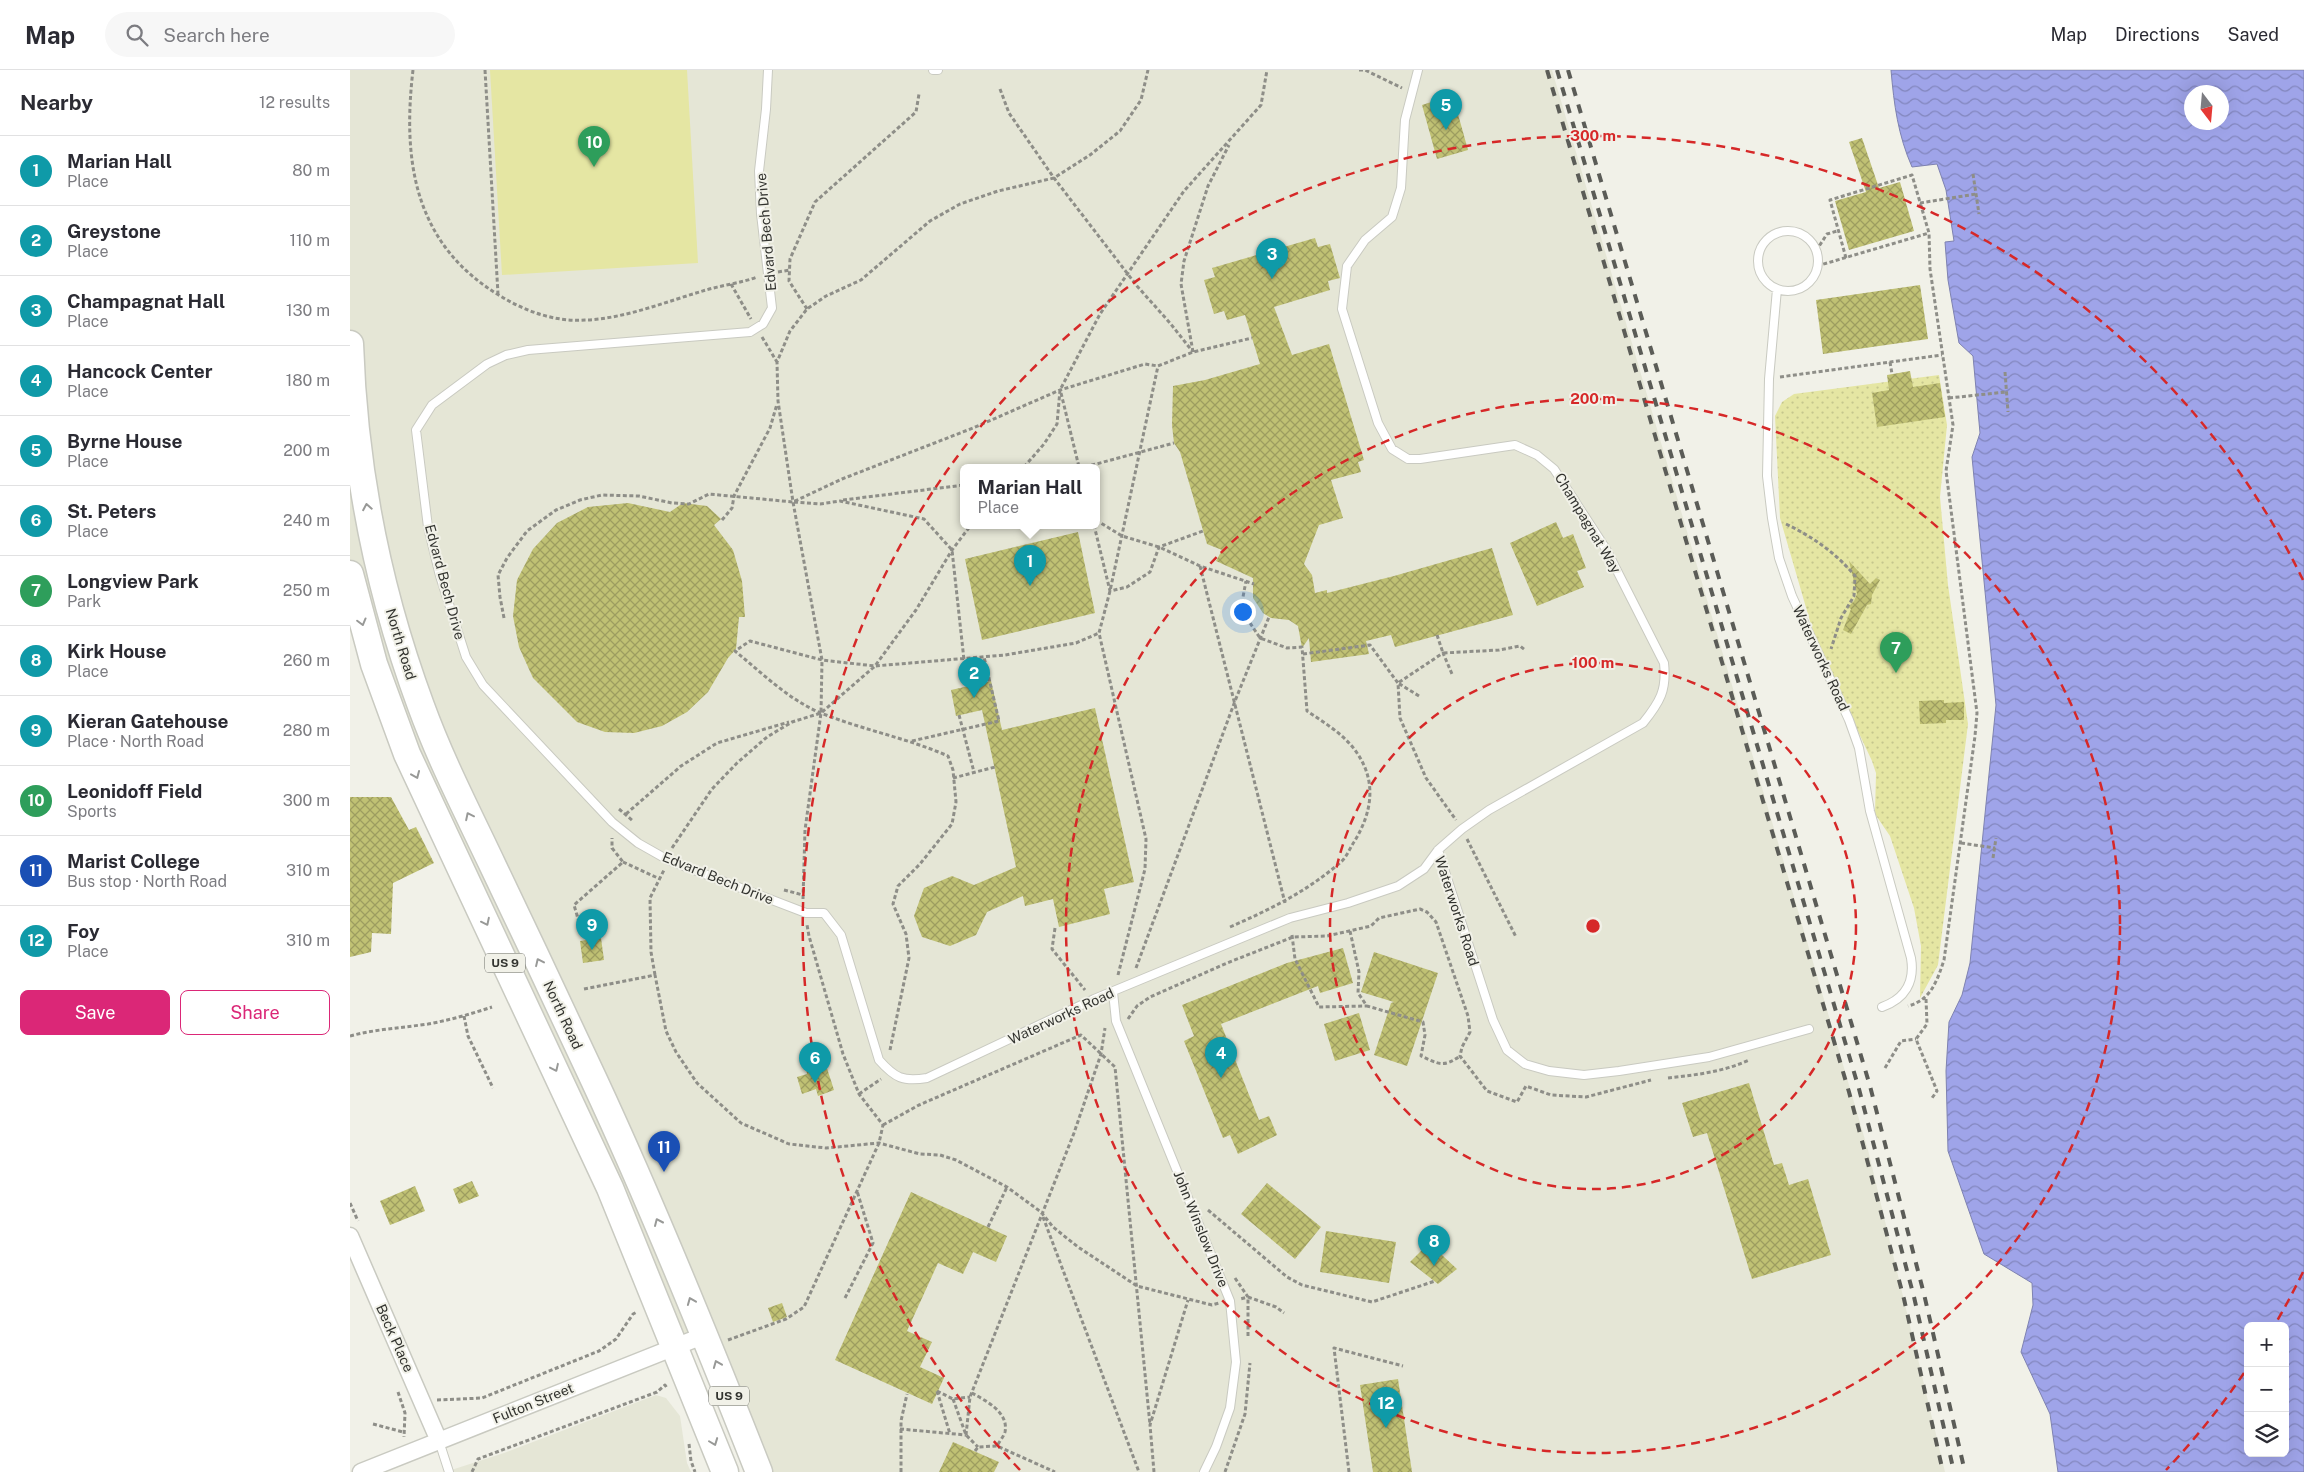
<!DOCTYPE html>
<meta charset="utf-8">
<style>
body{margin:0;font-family:"Public Sans",sans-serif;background:#f7f7f7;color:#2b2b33}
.controls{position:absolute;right:15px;bottom:15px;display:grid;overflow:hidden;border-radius:8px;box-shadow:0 5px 20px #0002}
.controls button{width:45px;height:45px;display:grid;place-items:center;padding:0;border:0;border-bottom:1px solid #e1e1e2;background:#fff;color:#2b2b33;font:25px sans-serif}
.compass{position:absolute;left:1834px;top:15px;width:45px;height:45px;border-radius:50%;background:#fff;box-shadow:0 5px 20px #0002;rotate:164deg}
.you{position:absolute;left:892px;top:541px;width:18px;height:18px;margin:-12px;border:4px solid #fff;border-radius:50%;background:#1a73e8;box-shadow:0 0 0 8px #1a73e833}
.badge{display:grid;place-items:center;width:32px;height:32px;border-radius:50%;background:#db2777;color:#fff;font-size:16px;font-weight:700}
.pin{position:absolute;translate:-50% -41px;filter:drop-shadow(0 1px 2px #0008)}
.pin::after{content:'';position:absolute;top:26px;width:18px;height:15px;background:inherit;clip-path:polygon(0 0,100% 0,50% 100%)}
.popup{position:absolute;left:610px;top:394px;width:140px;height:65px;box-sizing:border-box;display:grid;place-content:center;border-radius:8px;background:#fff;filter:drop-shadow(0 1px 4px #0005);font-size:16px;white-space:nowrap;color:#7c7c81}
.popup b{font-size:19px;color:#2b2b33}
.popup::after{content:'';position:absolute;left:50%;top:100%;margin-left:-10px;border:10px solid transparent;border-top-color:#fff}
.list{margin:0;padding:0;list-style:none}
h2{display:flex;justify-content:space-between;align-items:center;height:65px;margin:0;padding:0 20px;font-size:21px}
h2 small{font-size:16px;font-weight:400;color:#7c7c81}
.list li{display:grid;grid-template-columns:32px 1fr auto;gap:15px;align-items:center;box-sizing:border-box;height:70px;padding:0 20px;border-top:1px solid #e1e1e2}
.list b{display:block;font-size:19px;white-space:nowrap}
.list p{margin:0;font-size:16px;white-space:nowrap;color:#7c7c81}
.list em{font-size:16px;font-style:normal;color:#7c7c81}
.actions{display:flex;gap:10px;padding:15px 20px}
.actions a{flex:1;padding:11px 0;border:1px solid #db2777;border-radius:8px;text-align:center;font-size:18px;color:#db2777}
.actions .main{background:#db2777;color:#fff}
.icon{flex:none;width:28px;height:28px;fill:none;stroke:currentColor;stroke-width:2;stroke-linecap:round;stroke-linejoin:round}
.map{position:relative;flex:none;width:1954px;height:1402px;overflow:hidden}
header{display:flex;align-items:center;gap:30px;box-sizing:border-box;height:70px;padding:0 25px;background:#fff;border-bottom:1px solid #e1e1e2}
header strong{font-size:24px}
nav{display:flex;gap:28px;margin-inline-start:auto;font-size:18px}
.search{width:350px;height:45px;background:#f7f7f7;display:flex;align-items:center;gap:12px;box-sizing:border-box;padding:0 18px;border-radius:28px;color:#7c7c81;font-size:19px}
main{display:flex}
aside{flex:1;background:#fff}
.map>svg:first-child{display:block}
.built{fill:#e5e6d6;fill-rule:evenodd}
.green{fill:#e5e6a3}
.park{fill:url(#park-dots)}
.water{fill:url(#water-waves);stroke:#7e82b1;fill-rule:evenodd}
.building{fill:url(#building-cross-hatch)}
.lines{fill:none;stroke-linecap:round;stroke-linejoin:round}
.service-casing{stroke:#c9cac1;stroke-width:10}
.minor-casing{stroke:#c9cac1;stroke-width:19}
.trunk-casing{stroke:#c9cac1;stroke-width:29}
.path{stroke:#8e8e88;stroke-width:3;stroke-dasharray:4 2.5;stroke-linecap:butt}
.service{stroke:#fff;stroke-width:8}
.minor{stroke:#fff;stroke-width:16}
.trunk{stroke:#fff;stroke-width:26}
.rail{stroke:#5b5c57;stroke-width:4;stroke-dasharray:9 9;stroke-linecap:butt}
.oneway{stroke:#989997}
.ring{fill:none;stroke:#d62828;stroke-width:2.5;stroke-dasharray:9 6}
.labels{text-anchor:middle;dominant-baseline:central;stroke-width:4;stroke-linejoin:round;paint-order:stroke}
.shield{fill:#f1f1e8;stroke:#6b6c66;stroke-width:1}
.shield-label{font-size:12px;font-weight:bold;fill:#32332f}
.street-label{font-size:14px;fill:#32332f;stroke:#f1f1e8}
.centre{fill:#d62828;stroke:#f1f1e8;stroke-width:2.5}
.ring-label{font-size:15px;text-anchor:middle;font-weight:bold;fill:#d62828;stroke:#f1f1e8;stroke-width:4;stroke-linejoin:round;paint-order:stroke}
</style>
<header>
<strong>Map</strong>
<div class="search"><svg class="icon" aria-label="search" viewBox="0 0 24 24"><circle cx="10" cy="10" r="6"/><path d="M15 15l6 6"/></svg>Search here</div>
<nav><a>Map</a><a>Directions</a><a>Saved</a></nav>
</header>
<main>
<aside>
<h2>Nearby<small>12 results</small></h2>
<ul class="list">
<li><span class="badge" style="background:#0f9aa8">1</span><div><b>Marian Hall</b><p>Place</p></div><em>80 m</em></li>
<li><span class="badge" style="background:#0f9aa8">2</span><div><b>Greystone</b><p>Place</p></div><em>110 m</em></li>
<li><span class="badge" style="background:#0f9aa8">3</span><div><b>Champagnat Hall</b><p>Place</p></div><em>130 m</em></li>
<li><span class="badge" style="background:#0f9aa8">4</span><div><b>Hancock Center</b><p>Place</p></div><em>180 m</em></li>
<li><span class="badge" style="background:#0f9aa8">5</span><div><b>Byrne House</b><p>Place</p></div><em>200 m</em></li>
<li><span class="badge" style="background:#0f9aa8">6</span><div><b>St. Peters</b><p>Place</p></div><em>240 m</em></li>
<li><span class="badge" style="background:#2e9e5b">7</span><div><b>Longview Park</b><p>Park</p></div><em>250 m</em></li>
<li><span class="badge" style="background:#0f9aa8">8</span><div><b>Kirk House</b><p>Place</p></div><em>260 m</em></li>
<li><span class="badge" style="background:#0f9aa8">9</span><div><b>Kieran Gatehouse</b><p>Place · North Road</p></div><em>280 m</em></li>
<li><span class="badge" style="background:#2e9e5b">10</span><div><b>Leonidoff Field</b><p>Sports</p></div><em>300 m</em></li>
<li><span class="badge" style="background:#1a4fb4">11</span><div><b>Marist College</b><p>Bus stop · North Road</p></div><em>310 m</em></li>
<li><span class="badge" style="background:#0f9aa8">12</span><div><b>Foy</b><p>Place</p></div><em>310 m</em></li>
</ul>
<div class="actions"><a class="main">Save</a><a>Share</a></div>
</aside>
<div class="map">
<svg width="1954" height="1402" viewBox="0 0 1954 1402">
<defs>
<pattern id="park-dots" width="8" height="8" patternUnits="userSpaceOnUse" patternTransform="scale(1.25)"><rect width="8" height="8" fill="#e5e6a3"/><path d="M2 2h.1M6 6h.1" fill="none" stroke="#c5c68d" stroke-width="1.8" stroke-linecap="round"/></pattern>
<pattern id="water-waves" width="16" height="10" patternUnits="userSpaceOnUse" patternTransform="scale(1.25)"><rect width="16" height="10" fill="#9fa4e9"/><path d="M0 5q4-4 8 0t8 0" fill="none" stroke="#8286bd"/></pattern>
<pattern id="building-cross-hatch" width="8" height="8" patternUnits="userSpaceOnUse" patternTransform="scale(1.25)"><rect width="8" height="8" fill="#c0c174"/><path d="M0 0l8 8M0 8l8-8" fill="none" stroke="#9d9d60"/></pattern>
</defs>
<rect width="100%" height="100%" fill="#f1f1e8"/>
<path class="built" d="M0,0h1202l316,1080 77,322h-1186l-57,-141 -29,12 -323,-749zM614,397h132v58h-132z
M306,1325l10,3 14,18 7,47 4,9h-246l59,-19z"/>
<path class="green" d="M140,0h197l11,193 -196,12z"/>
<path class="park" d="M1589,305l8,50 -7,72 8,88 20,139 -30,241 -18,33 1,-52 -7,-38 -24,-72 -15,-22 1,-41 -4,-12 -56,-119 -36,-124 -5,-102 7,-14 12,-8z"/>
<path class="water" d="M1541,0h413v1402h-246l-8,-58 -29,-62 12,-47 -1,-22 -48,-29 -36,-103 -2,-80 3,-49 13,-27 8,-32 26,-258 -24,-248 8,-24 -7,-77 -14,-13 -11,-63 -3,-38 9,-1 -8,-51 -9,-26 -25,3c-14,-32 -18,-62 -21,-97zM1842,22h30v30h-30zM1898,1256h37v127h-37z"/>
<path class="building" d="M1091,29l4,11 11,-3 12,43 -31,9 -15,-54z
M1512,68l17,50 21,-6 14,49 -65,19 -14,-49 31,-9 -17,-50z
M965,168l3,9 12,-3 10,34 -12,3 2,9 -56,17 18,48 37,-11 35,116 -6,2 3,10 -30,8 12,38 -24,7 -15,39 8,11 3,18 12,-3v3l67,-17 98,-28 21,67 -118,32 -4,-12 -25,6 3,13 -58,8 -2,-24 -7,10 -4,-22 -9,-6 -18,-2 -8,-5 -10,-15v-20l-37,-17 6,-11 -15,-6 -27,-92 -6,-9 -2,-18 1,-39 32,-6 55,-16 -15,-49 -18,5 -3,-9 -10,3 -10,-34 11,-3 -3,-9z
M1570,215l8,54 -105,15 -7,-54z
M1560,301l3,16 27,-4 5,34 -68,10 -5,-34 17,-3 -2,-15z
M278,433l42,9 13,-9 24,3 14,13 -7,6 19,25 9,31 3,36h-6l-3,32 -8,9 -20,34 -21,20 -25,14 -28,7 -29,-1 -28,-10 -44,-44 -14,-31 -6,-31 4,-36 16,-31 24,-26 31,-16z
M1206,452l7,16 10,-4 13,34 -9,3 7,16 -47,19 -27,-63z
M728,462l17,81 -113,27 -17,-81z
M1499,491l21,23 6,-6 4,2 -8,15 -1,9 -4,1 -16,29 -8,-4 8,-21 -3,-2 6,-6 3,-7z
M641,611l11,49 93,-22 39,174 -30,7 6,25 -51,13 -6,-28 -28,7 -2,-10 -36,16 -11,23 -26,11 -28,-9 -8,-21 10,-28 28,-12 22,9 42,-18 -34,-157 -26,6 -5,-26z
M1594,630v3l20,-1v18h-18v3l-26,1 -1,-23z
M0,727h41l18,33 7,-3 18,36 -41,20 -2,51 -19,-1 -1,19 -21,5z
M251,868l3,22 -21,3 -3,-22z
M993,878l10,35 -33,10 -2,-7 -97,38 38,96 10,-4 8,19 -39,19 -8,-19 -7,3 -39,-97 10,-5 -12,-31 105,-42z
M1024,882l64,21 -31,93 -33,-11 17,-52 3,-1 -33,-10z
M1009,943l11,37 -35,11 -11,-37z
M475,992l9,28 -16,6 -2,-7 -14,5 -5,-17 10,-3 -1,-6z
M1399,1013l25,82 8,-2 7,22 19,-6 23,76 -79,24 -45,-146 -14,4 -11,-34z
M122,1111l7,15 -20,8 -6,-15z
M917,1113l54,44 -26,32 -54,-45z
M65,1116l10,25 -35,14 -10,-24z
M561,1122l96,44 -11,26 -23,-10 -10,22 -25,-11 -31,68 25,11 -12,25 24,11 -12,26 -97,-44z
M976,1161l70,11 -7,41 -69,-11z
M1079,1173l28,26 -19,15 -28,-22z
M432,1233l5,14 -14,5 -5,-14z
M1048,1309l14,93h-39l-13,-87z
M603,1372l46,20 -5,10h-55z"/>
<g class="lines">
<g class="service-casing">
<path id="service" d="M418,0l-2,39 -7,62 2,43 11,94 -9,16 -13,8 -222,18 -22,5 -19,9 -55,41 -16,25 12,97 12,49 26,81 17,28 129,137 26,21 30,17 138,53h18l17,22 38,125c16,18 24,22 48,18l167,-79 196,-81 58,-15 50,-17 26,-17 14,-19 24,-21 27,-19 154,-87c17,-21 24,-33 21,-60l-58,-114 -52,-80 -17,-14 -22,-10 -95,14h-12l-16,-10 -14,-26 -36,-114 5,-43 18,-26 27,-23 9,-29 4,-68 13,-50
M583,0h5
M1408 191a30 30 0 1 1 60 0a30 30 0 1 1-60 0Z
M1427,219l-8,90 -2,97 5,42 7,40 13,38 57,124 10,28 11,63 41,147c4,24 -6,41 -29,49
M1088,780l55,170 14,30 18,14 24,7 35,4 35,-4 90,-14 100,-28
M763,922l3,29 114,280 6,61 -6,46 -14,39 -12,25
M89,1371l10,31"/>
</g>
<g class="minor-casing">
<path id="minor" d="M0,1166l89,205
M11,1402l344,-137"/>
</g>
<g class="trunk-casing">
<path id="trunk" d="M0,274c4,123 28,246 71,362 20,55 47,107 72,160 34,71 68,143 101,214 60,129 113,260 165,392
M0,504l24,90 33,90 203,434 115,284"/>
</g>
<path class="path" d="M63,0c-11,93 2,176 89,227 25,15 54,25 83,23 39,-1 83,-19 121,-30 17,-5 35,-7 51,-13
M135,0l13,224
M1009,0h6l37,18
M650,19l9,24 45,65 83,108 33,37 23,29
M1623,104l6,40
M1570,133l56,-9
M1466,181l11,-17 10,-3
M1496,188l-16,-58 82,-25 17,58 1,36 23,156 -7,46 31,242 -2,23 -31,224c-7,21 -13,40 -36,46
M1467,196l112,-33
M428,202l12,-2
M381,214l20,35
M457,239l-18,-28 1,-22 25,-57 101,-90 3,-18
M412,267l15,25
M843,282l-12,-68 3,-23 24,-75 21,-41
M1540,292l2,12
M1655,302l3,40
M1430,307l162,-22
M711,323l18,74
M1599,328l57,-6
M674,397l20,-23 13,-20 3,-34 40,-76 84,-123 77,-86 6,-35
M735,397l89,-24
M493,430l121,-15
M444,432l26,2 20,-3 84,18 28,31 12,110
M372,450l10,-12 2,-12 36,-68 7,-24
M746,450l26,16 37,11 41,19 54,18
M1436,454c27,13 50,29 69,52l-1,20 -13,22 -10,31
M744,455l16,66 17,-4 23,-15 9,-25 44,-16
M850,496l85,337
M154,548l-4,-21 -2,-22 9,-17 20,-27 29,-21 24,-10 22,-5 37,1 33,7 17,1 20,-10 84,8 49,-23 131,-51 87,-38 85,-26 13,2 35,-14 59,-14
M1087,565l6,18 56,-3 21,-4 5,4
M953,584l67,-9 28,38 2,35 26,60 30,42
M1069,626l-21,-13 45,-30 9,21
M609,645l15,57
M562,671l87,-20 -15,-64
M603,708l42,-11
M269,739l14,12
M276,744l55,-48 36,-23 72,-21
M1117,769l49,98
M1611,773l34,5
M322,778l40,-59 25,-26 30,-26 25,-15 29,-9 54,-47 41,-56 36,-60 19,-25
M1643,788l3,-20
M273,792l37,17
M434,820l19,5
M453,829l2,-69 16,-117 1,-53 -29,-158 -15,-101 -1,-39 13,-31 17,-22 19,-13 35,-16 69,-59 30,-17 38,-13 56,-13 36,-23 30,-24 21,-31 7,-30
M880,857c41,-18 78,-36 112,-66 5,-5 8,-13 12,-19 18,-29 23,-60 3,-89 -12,-18 -32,-30 -50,-42l-5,-64 -15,1 -27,-10 -16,-24 -1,-17 3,-16
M705,858l-3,21 33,41
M231,859l-7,-24 49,-43 -11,-14v-10
M1000,861l9,41 -1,21 9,13 56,16 2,13 -4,21c18,8 22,12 39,0
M942,865l3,24 24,48 48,-1
M786,898l99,-267 34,-84
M305,905l-4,-23 -1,-54 14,-28
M768,905l27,-106 1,-30 -47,-206 11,-42 48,-225
M234,919l71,-14 11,56 10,21 21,31 44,40 48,21 37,4 53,-5 41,11 20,1 16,5 51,27 34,25 12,15 25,20 59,39 75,19 7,-2
M1576,929l1,25 -11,15 21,52 -5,7
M114,946l4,20 25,52
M778,949l9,-13 13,-9 77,-34 66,-26 34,-1 44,-10 8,-8 41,-9 7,3 9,10 32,94 2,16 -8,15 -2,9 27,35 30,11 9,-16 25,9 35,2 65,-17
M0,966c26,-7 51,-8 78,-12 22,-4 43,-10 64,-17
M540,980l19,-92 -3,-24 -13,-30 5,-18 22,-22 32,-40 4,-22 -3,-32 -5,-14c-41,-18 -85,-26 -127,-43 -32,-13 -59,-40 -86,-62l15,-10 72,19 53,6 130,-11 71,-12 23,-10
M1535,998l16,-27 15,-2
M1318,1008c27,-3 55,-6 81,-18
M509,1024l22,-15
M533,1055l36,-20 162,-70 34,32 35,358
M0,1133l8,18
M858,1140l79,67 15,8 70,17 63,-21
M693,1147l96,255
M638,1157l19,-40
M885,1208l13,19 -8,2
M495,1228l28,-55 -16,-52
M898,1266v-39l28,10 8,6
M378,1270l58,-21 18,-12 75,-164 4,-18 -24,-31 -16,-40 -34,-118 -2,-11
M587,1321l13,43
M587,1321l16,8 17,-2
M48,1322l7,21 -1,24
M622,1323c14,8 37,19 33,39 -1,4 -6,10 -8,14
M603,1329l13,36 12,12
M87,1330l45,-2 117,-47 17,-12 17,-25 4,-2
M23,1354l30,8
M550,1359l66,6
M616,1365l4,-38 104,-264 27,-79 4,-26
M339,1374l2,17 4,11
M625,1381l3,-4 19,-1 58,26
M122,1402l6,-13 179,-67 8,-7 2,3
M551,1402v-51l6,-27
M804,1402l-4,-47 38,-125
M875,1402l20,-58 5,-51
M999,1402l-15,-124 69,18"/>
<use href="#service" class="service"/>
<use href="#minor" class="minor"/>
<use href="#trunk" class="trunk"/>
<path class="rail" d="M1197,0l302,1022 55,207 39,173
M1207,0l302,1019 55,208 40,175
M1218,0l302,1016 54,208 41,178"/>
</g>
<defs><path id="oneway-chevron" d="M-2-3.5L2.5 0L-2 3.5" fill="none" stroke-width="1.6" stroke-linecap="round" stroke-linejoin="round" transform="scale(1.25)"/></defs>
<g class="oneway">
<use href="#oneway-chevron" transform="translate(17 437) rotate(-100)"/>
<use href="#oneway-chevron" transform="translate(12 552) rotate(75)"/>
<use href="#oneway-chevron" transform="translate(66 705) rotate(67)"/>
<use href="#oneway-chevron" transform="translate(119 746) rotate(-116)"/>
<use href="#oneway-chevron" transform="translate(136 852) rotate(64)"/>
<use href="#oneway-chevron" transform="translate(189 892) rotate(-115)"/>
<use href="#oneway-chevron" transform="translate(205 998) rotate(65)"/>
<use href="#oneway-chevron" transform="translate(308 1152) rotate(-114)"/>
<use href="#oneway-chevron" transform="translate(341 1231) rotate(-112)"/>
<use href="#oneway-chevron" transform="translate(367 1294) rotate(-112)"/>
<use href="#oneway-chevron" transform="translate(364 1372) rotate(69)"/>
</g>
<g class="ring">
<circle cx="1243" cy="856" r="263"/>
<circle cx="1243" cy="856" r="527"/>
<path d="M1953 1202A790 790 0 0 1 1927 1251M1894 1303A790 790 0 0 1 1816 1400M670 1400A790 790 0 1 1 1953 510"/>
</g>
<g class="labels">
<g class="shield">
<rect x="135" y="883.5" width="40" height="19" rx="4"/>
<rect x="359" y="1316.5" width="40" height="19" rx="4"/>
</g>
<g class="shield-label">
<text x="155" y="893">US 9</text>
<text x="379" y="1326">US 9</text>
</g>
<g class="street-label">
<text transform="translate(416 162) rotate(-95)">Edvard Bech Drive</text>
<text transform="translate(1238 453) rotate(59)">Champagnat Way</text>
<text transform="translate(95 512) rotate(75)">Edvard Bech Drive</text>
<text transform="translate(51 574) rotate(73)">North Road</text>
<text transform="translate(1471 588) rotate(65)">Waterworks Road</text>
<text transform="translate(368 808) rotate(22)">Edvard Bech Drive</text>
<text transform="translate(1107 841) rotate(72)">Waterworks Road</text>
<text transform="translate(213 945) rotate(65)">North Road</text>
<text transform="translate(711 946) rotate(-25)">Waterworks Road</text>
<text transform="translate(851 1159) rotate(68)">John Winslow Drive</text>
<text transform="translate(45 1268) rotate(66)">Beck Place</text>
<text transform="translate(183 1333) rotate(-22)">Fulton Street</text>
</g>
</g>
<circle cx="1243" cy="856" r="8" class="centre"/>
<g class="ring-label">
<text x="1243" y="71">300 m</text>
<text x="1243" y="334">200 m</text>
<text x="1243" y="598">100 m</text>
</g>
</svg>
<div class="controls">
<button>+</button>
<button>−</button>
<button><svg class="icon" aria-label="layers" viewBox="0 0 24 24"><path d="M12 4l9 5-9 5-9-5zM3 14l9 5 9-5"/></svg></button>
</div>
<svg class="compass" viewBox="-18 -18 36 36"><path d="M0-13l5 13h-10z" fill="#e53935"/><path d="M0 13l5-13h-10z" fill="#7c7c81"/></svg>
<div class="you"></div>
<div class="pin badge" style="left:680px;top:516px;background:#0f9aa8">1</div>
<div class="popup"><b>Marian Hall</b>Place</div>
<div class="pin badge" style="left:624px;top:628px;background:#0f9aa8">2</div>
<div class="pin badge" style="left:922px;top:209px;background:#0f9aa8">3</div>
<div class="pin badge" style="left:871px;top:1008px;background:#0f9aa8">4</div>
<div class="pin badge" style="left:1096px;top:60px;background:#0f9aa8">5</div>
<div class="pin badge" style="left:465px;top:1013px;background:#0f9aa8">6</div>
<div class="pin badge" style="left:1546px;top:603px;background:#2e9e5b">7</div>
<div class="pin badge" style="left:1084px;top:1196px;background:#0f9aa8">8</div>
<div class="pin badge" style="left:242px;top:880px;background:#0f9aa8">9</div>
<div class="pin badge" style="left:244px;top:97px;background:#2e9e5b">10</div>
<div class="pin badge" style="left:314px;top:1102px;background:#1a4fb4">11</div>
<div class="pin badge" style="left:1036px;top:1358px;background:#0f9aa8">12</div>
</div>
</main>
